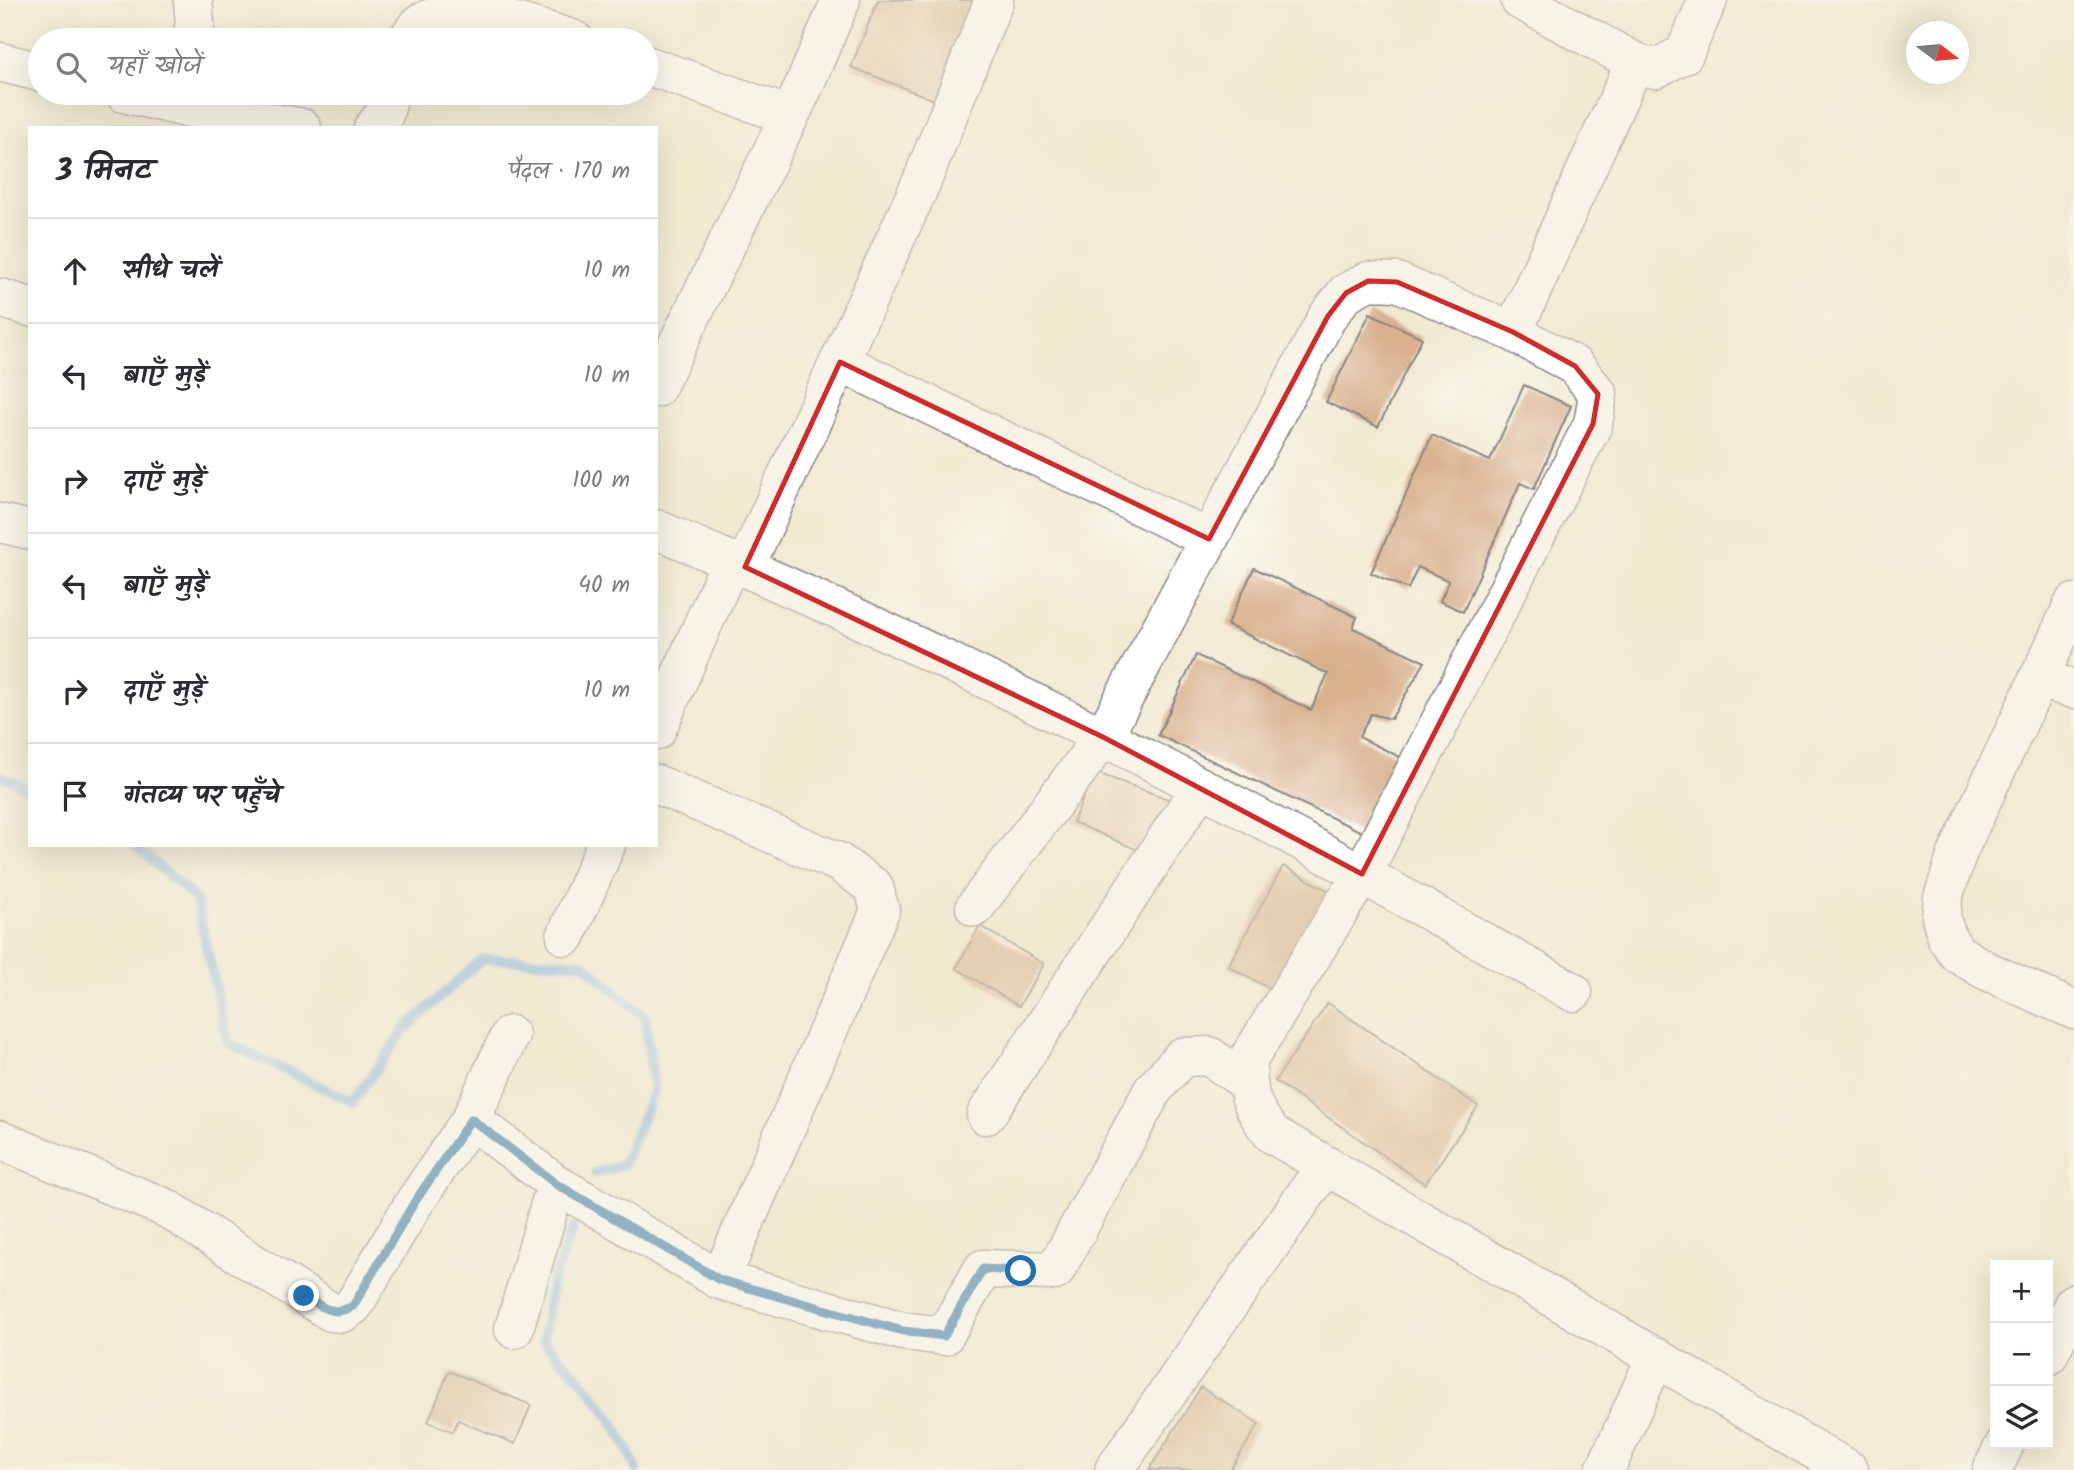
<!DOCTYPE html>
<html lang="hi">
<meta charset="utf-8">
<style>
body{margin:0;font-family:Kalam,"Playpen Sans Deva",sans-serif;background:#f2f2f3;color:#2b2b33}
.controls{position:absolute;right:21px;bottom:21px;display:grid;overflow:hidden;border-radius:0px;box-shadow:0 7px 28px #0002}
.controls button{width:63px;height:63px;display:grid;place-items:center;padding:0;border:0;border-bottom:2px solid #e1e1e2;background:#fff;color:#2b2b33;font:35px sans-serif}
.compass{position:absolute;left:1906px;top:21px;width:63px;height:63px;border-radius:50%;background:#fff;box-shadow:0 7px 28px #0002;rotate:106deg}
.stop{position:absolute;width:21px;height:21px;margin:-16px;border:5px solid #1f6fb2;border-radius:50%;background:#fff}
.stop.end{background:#1f6fb2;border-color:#fff;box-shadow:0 2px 7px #0008}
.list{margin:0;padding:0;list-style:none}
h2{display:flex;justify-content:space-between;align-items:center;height:91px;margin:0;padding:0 28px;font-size:30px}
h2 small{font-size:23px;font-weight:400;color:#7c7c81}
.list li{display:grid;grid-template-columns:46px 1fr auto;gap:21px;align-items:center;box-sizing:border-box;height:105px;padding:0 28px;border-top:2px solid #e1e1e2}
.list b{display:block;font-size:26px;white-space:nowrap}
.list em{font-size:23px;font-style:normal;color:#7c7c81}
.icon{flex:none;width:38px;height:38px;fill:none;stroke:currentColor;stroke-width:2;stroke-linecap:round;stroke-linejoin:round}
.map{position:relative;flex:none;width:2074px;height:1470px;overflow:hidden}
.search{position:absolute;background:#fff;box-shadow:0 7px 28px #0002;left:28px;top:28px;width:630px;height:77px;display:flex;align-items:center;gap:18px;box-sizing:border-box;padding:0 24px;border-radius:38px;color:#7c7c81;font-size:26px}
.panel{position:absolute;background:#fff;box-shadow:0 7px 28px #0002;left:28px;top:126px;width:630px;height:721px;border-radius:0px}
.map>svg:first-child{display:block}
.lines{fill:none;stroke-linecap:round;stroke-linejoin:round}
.stream{stroke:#80b3ed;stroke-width:10}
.building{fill:#d8b08c}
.minor-casing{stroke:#898686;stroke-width:41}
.minor{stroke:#fff;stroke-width:38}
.route{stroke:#1f6fb2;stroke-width:9}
.marked{fill:none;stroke:#d62828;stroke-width:5;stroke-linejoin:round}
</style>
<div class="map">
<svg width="2074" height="1470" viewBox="0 0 2074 1470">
<rect width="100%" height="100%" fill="#fdfcf7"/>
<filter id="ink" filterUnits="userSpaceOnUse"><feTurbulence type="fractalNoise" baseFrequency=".0143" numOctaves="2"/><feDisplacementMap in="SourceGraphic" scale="14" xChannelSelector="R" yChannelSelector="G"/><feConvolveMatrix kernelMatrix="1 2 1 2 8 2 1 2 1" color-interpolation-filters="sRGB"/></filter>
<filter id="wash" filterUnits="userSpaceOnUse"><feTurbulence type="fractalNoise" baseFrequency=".00686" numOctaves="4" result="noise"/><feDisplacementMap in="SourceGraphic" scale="28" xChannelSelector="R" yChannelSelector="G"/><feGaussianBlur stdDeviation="1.57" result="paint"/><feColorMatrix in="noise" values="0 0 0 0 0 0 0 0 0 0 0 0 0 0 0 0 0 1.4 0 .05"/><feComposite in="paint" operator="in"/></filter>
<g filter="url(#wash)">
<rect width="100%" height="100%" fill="#f0ead1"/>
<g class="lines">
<path class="stream" d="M0,776l30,13
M135,845l61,54 32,144 125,59 51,-72 78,-71 101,4 62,54 9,73 -31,75 -28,8
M573,1228l-21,54 -9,59c45,43 69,70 94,129"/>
</g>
<g id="blocks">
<path class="building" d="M878,0h98l-29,105 -96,-38z
M1370,313l52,25 -44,89 -52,-25z
M1524,385l47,21 -37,83 -14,-6 -57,129 -23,-11 9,-20 -31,-14 -10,22 -37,-16 61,-138 58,26z
M1254,568l103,49 -4,11 72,34 -34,57 -20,-5 -12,23 45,22 -34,77 -212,-101 38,-80 115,55 17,-36 -101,-49z
M1094,772l77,28 -22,55 -76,-33z
M1283,866l46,25 -55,100 -46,-25z
M980,926l64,38 -25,42 -63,-38z
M1328,1003l150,103 -53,78 -150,-103z
M449,1371l82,34 -16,39 -57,-24 -5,12 -25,-10z
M1201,1387l58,37 -29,46h-81z"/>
</g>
</g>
<g filter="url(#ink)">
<use href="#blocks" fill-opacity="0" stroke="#898686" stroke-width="2"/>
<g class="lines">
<g class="minor-casing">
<path id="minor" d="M191,40l4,-15 -2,-25
M407,40c4,-5 8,-13 14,-17 37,-23 114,4 153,17
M0,62l40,10
M1635,62l20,7 29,-15 24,-54
M646,65l144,51
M124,93l54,13 124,22
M373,128l11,-13 6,-22
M0,298l30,9
M1513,332l122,-270 -115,-62
M840,362l369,177
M656,388l143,-291 42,-97
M0,523l30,7
M656,529c151,64 300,134 447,208 159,79 314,168 470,255
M745,567l177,-386 72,-181
M2074,603l-117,251 -14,44 -2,19 6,21 10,15 28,17 89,40
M2038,679l36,10
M656,731l75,-170
M656,784l182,78 36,25 6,24 -160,369 183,51 41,5 39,-67 72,2 98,-181 29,-33 27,-1 38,26
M975,907l128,-170 225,-421 18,-23 22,-12 29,1 116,50 62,34 23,28 -5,30 -231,450 -114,186c-2,34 3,47 24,74l577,336
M566,936l40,-91
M986,1115l214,-327
M471,1119l85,65 164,96
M0,1140l166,68 165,104 11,1 11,-7 61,-103 57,-84 39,-84
M514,1329l42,-145
M2048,1356l26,-53
M1114,1470l212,-305
M1605,1470l51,-113
M1992,1470l13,-26"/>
</g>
<use href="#minor" class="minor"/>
</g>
</g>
<g class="lines" filter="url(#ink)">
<path class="route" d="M304,1296c18,11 29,21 49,10l61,-103 57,-84 85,65 164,96 183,51 41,5 39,-67 38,2"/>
</g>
<path d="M0 0H2074V1470H0ZM1368,281l29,1 116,50 62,34 23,28 -5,30 -231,450 -259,-137 -358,-170 95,-205 369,177 119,-223 18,-23z" fill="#f0ead1" fill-opacity=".55" fill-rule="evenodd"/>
<path class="marked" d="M1368,281l29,1 116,50 62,34 23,28 -5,30 -231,450 -259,-137 -358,-170 95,-205 369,177 119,-223 18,-23z"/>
</svg>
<div class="controls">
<button>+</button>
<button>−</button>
<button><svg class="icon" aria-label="layers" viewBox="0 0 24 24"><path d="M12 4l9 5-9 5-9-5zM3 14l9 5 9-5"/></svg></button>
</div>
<svg class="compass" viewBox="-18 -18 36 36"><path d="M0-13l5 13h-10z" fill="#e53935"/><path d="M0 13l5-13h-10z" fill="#7c7c81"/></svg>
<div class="stop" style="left:1021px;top:1271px"></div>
<div class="stop end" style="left:304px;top:1296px"></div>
<div class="search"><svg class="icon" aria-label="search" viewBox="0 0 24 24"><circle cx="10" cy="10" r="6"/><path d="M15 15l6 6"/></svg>यहाँ खोजें</div>
<section class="panel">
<h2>3 मिनट<small>पैदल · 170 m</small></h2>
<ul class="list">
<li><svg class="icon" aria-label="ahead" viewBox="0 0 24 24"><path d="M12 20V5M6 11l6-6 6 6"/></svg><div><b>सीधे चलें</b></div><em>10 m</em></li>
<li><svg class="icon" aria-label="left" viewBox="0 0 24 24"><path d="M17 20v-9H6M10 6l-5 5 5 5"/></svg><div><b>बाएँ मुड़ें</b></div><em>10 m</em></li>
<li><svg class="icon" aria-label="right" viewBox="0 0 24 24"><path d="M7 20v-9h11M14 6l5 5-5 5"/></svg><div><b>दाएँ मुड़ें</b></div><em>100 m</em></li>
<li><svg class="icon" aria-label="left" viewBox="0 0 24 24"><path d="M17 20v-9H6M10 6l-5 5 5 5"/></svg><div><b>बाएँ मुड़ें</b></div><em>40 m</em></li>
<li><svg class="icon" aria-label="right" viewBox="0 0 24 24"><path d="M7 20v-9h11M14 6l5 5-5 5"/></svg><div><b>दाएँ मुड़ें</b></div><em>10 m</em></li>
<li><svg class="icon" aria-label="arrive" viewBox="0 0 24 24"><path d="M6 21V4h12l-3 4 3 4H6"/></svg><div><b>गंतव्य पर पहुँचे</b></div></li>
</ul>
</section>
</div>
